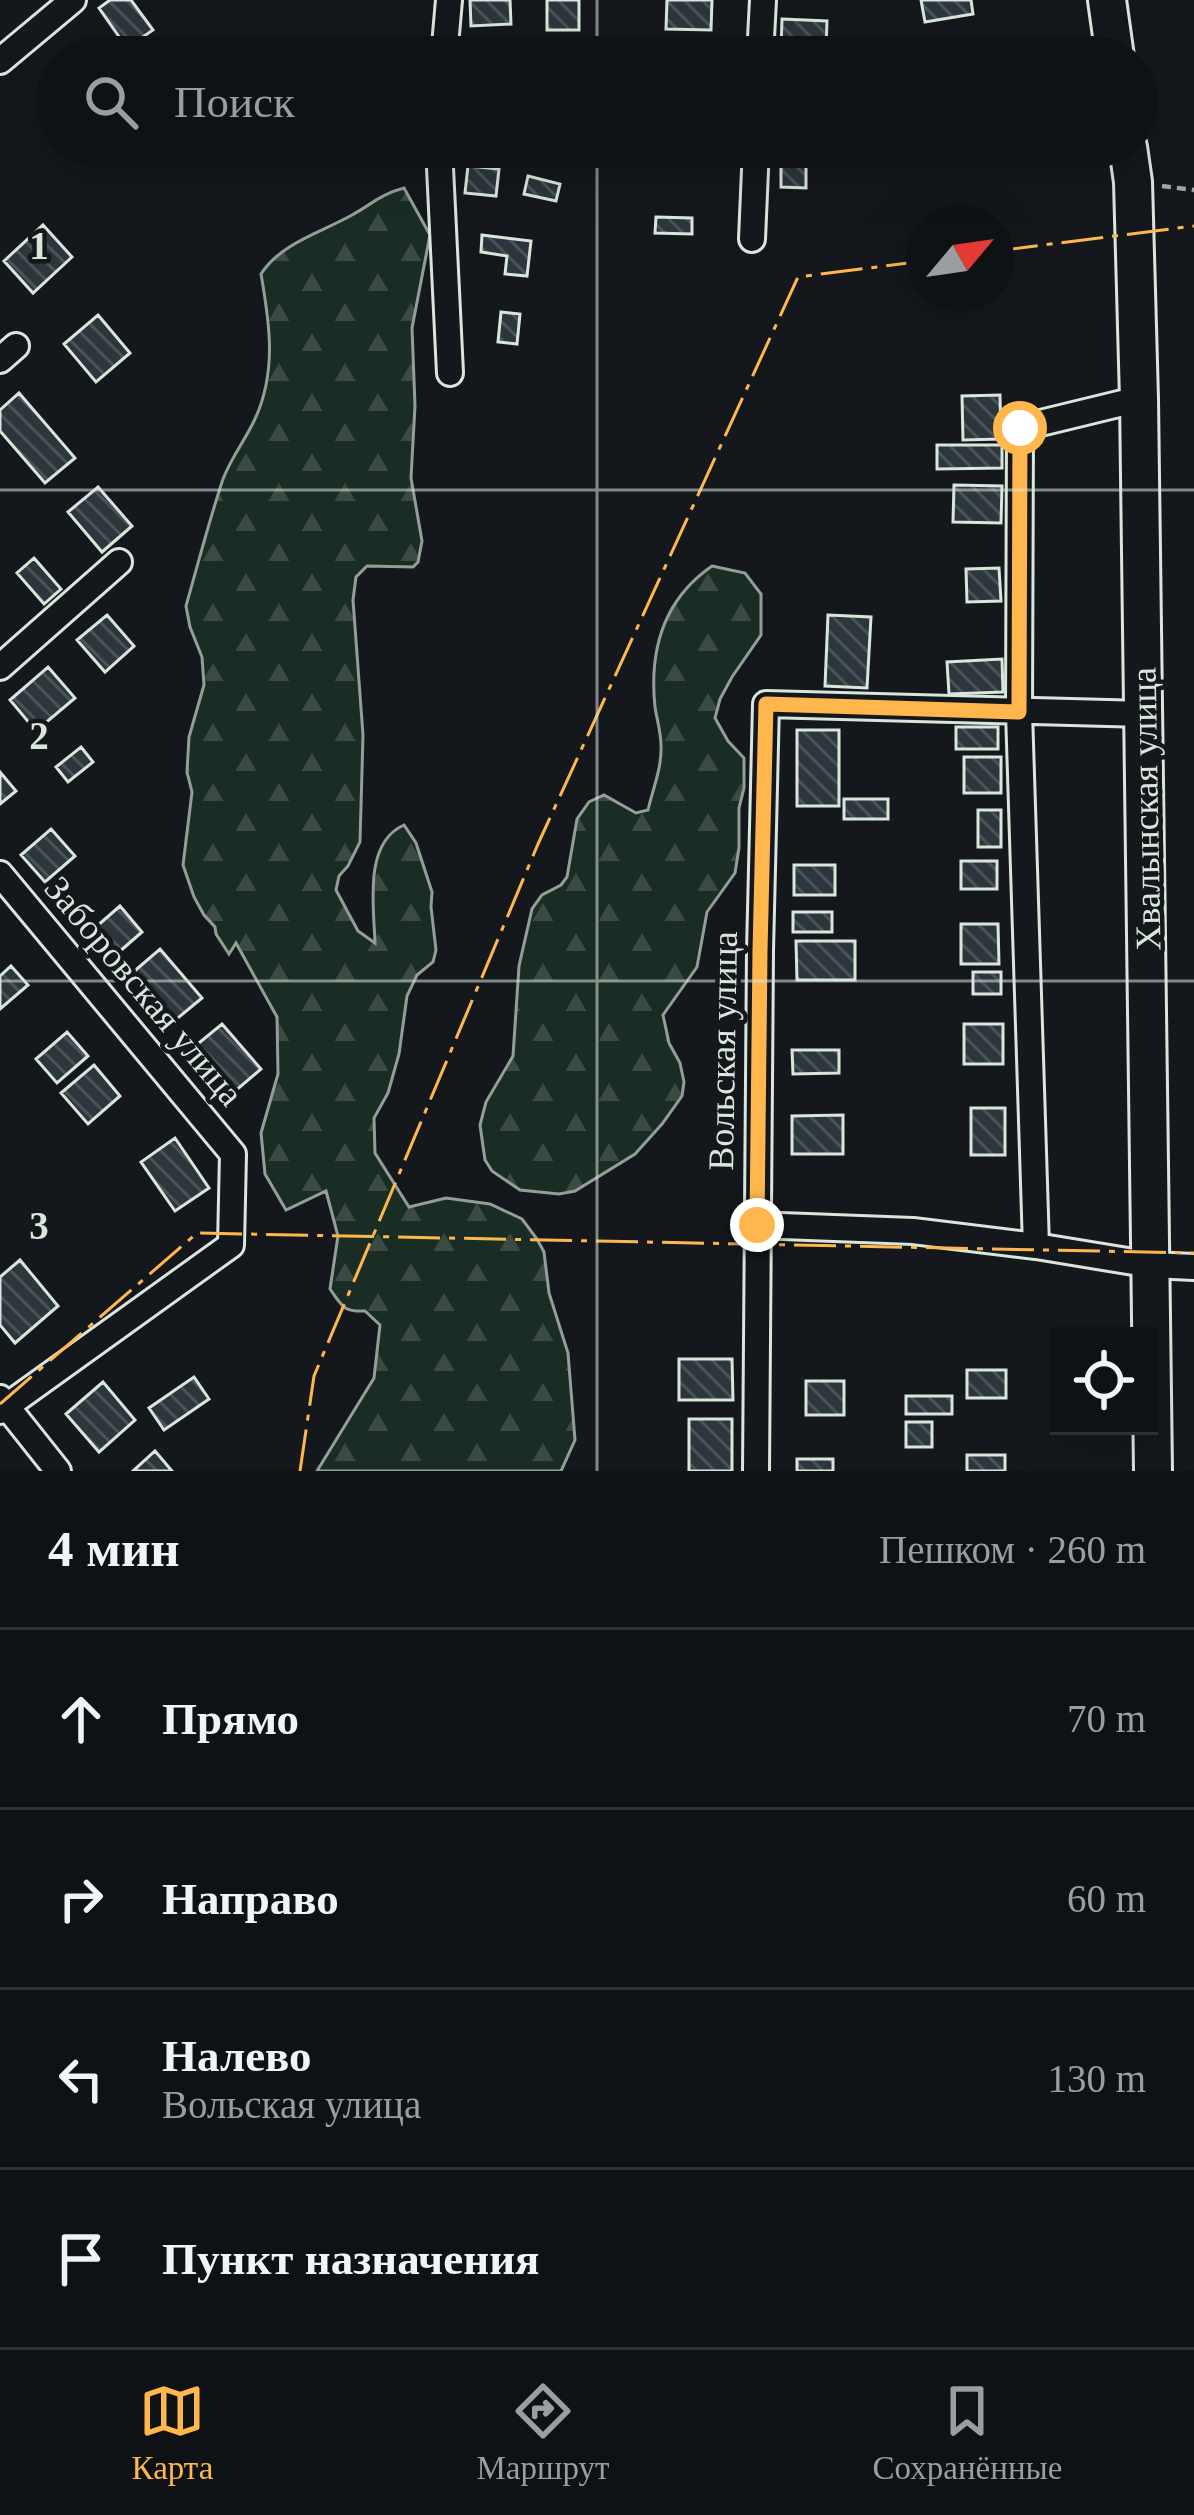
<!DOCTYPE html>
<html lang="ru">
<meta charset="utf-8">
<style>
body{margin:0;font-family:"Times New Roman",serif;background:#181b1e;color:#f1f3f6}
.controls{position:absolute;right:36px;bottom:36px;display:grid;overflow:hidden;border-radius:0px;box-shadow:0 12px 48px #0002}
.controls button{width:108px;height:108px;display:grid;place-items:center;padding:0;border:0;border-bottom:3px solid #2f3234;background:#0f1215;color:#f1f3f6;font:60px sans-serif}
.compass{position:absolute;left:906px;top:204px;width:108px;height:108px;border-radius:50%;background:#0f1215;box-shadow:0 12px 48px #0002;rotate:61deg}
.stop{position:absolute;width:36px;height:36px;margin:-27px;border:9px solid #ffb74d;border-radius:50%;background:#fff}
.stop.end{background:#ffb74d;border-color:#fff;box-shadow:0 3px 12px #0008}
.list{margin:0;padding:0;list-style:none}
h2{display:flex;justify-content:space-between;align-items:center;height:156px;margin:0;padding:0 48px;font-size:51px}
h2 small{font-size:39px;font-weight:400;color:#9b9ea0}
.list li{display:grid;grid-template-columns:78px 1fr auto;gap:36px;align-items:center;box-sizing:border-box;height:180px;padding:0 48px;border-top:3px solid #2f3234}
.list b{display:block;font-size:45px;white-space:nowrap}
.list p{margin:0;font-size:39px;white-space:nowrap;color:#9b9ea0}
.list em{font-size:39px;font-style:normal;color:#9b9ea0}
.icon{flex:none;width:66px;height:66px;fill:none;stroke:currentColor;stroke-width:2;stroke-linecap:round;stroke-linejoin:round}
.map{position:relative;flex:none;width:1194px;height:1471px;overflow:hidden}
.search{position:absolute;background:#0f1215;box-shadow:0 12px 48px #0002;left:36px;right:36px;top:36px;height:132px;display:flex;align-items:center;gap:30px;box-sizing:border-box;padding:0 42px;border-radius:66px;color:#9b9ea0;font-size:45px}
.sheet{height:876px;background:#0f1215}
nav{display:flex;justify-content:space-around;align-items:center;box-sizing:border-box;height:168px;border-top:3px solid #2f3234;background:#0f1215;font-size:33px;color:#9b9ea0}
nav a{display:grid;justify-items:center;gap:6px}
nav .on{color:#ffb74d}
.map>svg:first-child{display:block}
.forest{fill:url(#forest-firs);stroke:#939e99;stroke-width:3}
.building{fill:url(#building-back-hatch);stroke:#d8e6dc;stroke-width:3}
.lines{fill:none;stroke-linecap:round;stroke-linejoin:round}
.minor-casing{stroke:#d8e6dc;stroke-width:30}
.primary-casing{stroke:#d8e6dc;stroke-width:42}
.path{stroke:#9da8a2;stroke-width:4.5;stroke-dasharray:9 6;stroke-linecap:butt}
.minor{stroke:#14181c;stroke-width:24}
.primary{stroke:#14181c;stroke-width:36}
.power{stroke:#ffb74d;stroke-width:3;stroke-dasharray:42 9 6 9;stroke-linecap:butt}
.route{stroke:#ffb74d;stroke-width:15}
.grid{fill:none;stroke:#d8e6dc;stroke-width:3;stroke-opacity:0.55}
.labels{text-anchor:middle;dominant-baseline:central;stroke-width:9;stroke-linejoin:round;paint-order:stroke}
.street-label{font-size:36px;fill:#d8e6dc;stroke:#14181c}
.grid-label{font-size:39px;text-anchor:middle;font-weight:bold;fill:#d8e6dc;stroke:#14181c;stroke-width:9;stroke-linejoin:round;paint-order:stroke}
</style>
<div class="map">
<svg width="1194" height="1471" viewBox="0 0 1194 1471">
<defs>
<pattern id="forest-firs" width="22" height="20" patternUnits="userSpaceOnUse" patternTransform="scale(3)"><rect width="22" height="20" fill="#1a2d24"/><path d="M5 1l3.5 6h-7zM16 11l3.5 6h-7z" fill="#3b4b43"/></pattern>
<pattern id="building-back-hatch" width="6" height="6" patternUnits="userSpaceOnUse" patternTransform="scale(3)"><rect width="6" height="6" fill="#2c363c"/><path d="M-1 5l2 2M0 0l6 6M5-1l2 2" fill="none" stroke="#4a5358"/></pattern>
</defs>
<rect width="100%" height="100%" fill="#14181c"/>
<path class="forest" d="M404,188l26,47 -18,93 3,78 -4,72 11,63 -4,21 -5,5 -46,-1 -11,11 -3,23 10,135 -3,107 -12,24 -9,10 -3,14 22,41 17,12c-1,-36 -12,-100 29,-118l12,18 16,49 -1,15 5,43 -3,12 -16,13 -10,21 -8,58 -11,39 -14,25 1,35 34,54 37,-9 44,6 32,15 15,20 7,13 5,41 19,60 7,87 -14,31h-244l57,-93 6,-53 -15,-14c-22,1 -23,-5 -35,-22l8,-53 -12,-45 -40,19 -21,-36 -4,-41 17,-59 -1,-57 -41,-74 -7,11 -13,-20 -1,-7 -11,-12 -10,-18 -11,-32 9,-73 -5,-20 2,-35 15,-52 -2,-28 -12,-30 -4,-21c12,-42 23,-85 37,-127 9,-23 21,-37 31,-58 23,-48 16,-96 7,-147 20,-31 59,-41 91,-59 20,-11 29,-21 52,-27z
M712,566l33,7 16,21v41l-29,42 -12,22 -5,19 13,23 16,17v30l-5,20v40l-4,25 -28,39 -10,55 -34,48 6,28 11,20 4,19 -2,14 -20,28 -27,30 -60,37 -16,3 -39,-4 -28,-19 -7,-11 -5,-35 6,-23 27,-46 6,-90 13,-57 10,-14 19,-10 6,-8 10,-58 12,-17 15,-7 32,18 12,-3c5,-22 14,-42 13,-65 0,-12 -4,-25 -6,-38 -6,-57 8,-107 57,-141z"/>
<path class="building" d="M110,0h21l22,30 -26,18 -28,-40z
M470,0h40l1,24 -40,2z
M547,0h32v30h-32z
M667,0h45l-1,30 -45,-1z
M921,0h50l2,14 -48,8z
M782,19l45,2 -1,29 -45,-1z
M579,38v18l-56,1 -1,-16z
M670,49h41v8h-41z
M781,164h25v24l-25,-1z
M468,166l31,3 -3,27 -31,-3z
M528,176l32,8 -4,17 -32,-7z
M656,217l36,1v16l-37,-1z
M43,225l29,32 -39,36 -29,-32z
M482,235l49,6 -4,35 -22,-2 2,-18 -26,-4z
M501,312l19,2 -3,30 -19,-2z
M98,315l32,38 -34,29 -32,-38z
M19,393l56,65 -30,25 -45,-52v-21z
M1000,395l1,44 -38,1 -1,-44z
M937,445h65v23l-65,1z
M954,485l48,1 -1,37 -48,-1z
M98,487l34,39 -30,26 -34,-40z
M34,558l27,31 -17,15 -27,-31z
M999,568l2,33 -34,1 -1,-33z
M107,615l27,31 -29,26 -28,-32z
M828,615l43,2 -4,71 -42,-2z
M1002,659l1,33 -54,2 -2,-32z
M48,667l27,31 -39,33 -26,-31z
M956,727h42v22h-42z
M797,730h42v76h-42z
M81,747l12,15 -25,20 -12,-15z
M964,757h37v36h-37z
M0,772l16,19 -16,13z
M844,799h44v20h-44z
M978,810h23v37h-23z
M51,829l24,27 -30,26 -24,-27z
M961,861h36v28h-36z
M794,865h41v30h-41z
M120,906l22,26 -31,27 -22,-26z
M793,912h39v20h-39z
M961,924h37l1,40h-38z
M796,941h59v39h-58z
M160,949l42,49 -29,24 -42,-48z
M11,966l17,19 -28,24v-33z
M973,972h28v22h-28z
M222,1024l39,45 -28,24 -39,-46z
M964,1024h39v40h-39z
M67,1032l21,24 -31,27 -21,-24z
M792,1050h47v23l-46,1z
M94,1065l26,31 -32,28 -27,-31z
M971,1108h34v47h-34z
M843,1115v39h-51v-38z
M175,1138l34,50 -34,23 -34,-49z
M20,1260l38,46 -43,37 -15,-18v-48z
M679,1359h53l1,41h-54z
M967,1370h39v28h-39z
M194,1377l15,22 -45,31 -15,-22z
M806,1381h38v34h-38z
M103,1382l32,38 -36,32 -33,-38z
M906,1396h46v18h-46z
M689,1419h43v52h-43z
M906,1422h26v25h-26z
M155,1451l17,20h-39z
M967,1455h38v16h-38z
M797,1459h36v12h-36z"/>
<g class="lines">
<g class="minor-casing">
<path id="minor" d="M444,57l5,-57
M760,57l3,-57
M0,61l73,-61
M439,147l11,226
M752,239l4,-92
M0,360l16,-14
M0,667l119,-105
M0,874l233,280 -2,91 -231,166
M757,1225l156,6 123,15 116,19 42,2
M1036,1246l-17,-534 1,-284 119,-29
M0,1398l58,73
M756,1471l4,-520 6,-247 378,10"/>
</g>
<g class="primary-casing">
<path id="primary" d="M1107,0l8,57
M1128,147l5,35 6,217 14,1072"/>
</g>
<path class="path" d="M1162,186l32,4"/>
<use href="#minor" class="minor"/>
<use href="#primary" class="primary"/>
<path class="power" d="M996,251l198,-25
M0,1404l197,-171 997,20
M300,1471l14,-95 224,-532 260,-567 126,-16"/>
</g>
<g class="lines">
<path class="route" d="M757,1225l3,-274 6,-247 253,8 1,-284"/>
</g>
<path class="grid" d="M597,0v57M597,147v1324M0,490h1194M0,981h1194"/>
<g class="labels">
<g class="street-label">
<text transform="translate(1146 809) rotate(-91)">Хвалынская улица</text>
<text transform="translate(144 991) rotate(50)">Заборовская улица</text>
<text transform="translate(723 1051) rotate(-89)">Вольская улица</text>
</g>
</g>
<g class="grid-label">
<text x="39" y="259">1</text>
<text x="39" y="749">2</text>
<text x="39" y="1239">3</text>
</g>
</svg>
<div class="controls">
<button><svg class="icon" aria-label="locate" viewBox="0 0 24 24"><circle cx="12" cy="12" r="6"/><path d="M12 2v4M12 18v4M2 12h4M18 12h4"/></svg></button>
</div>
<svg class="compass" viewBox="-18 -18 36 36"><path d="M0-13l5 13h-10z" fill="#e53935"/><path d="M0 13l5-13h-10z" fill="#9b9ea0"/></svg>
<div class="stop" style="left:1020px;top:428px"></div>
<div class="stop end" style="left:757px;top:1225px"></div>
<div class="search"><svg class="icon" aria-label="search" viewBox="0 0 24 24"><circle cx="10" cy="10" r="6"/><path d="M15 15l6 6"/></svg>Поиск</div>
</div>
<section class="sheet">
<h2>4 мин<small>Пешком · 260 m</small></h2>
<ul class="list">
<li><svg class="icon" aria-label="ahead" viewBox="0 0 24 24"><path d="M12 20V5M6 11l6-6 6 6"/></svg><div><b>Прямо</b></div><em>70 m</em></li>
<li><svg class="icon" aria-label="right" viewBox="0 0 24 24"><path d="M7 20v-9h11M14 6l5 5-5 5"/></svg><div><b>Направо</b></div><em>60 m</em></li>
<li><svg class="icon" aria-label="left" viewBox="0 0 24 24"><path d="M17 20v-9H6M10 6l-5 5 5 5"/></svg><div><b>Налево</b><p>Вольская улица</p></div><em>130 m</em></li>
<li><svg class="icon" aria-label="arrive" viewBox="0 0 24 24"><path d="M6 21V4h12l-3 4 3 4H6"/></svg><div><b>Пункт назначения</b></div></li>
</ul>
</section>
<nav>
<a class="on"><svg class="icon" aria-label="map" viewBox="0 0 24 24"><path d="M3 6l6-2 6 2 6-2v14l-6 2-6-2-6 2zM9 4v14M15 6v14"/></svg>Карта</a>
<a><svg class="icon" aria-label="directions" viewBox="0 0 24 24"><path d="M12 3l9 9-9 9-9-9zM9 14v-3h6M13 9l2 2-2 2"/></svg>Маршрут</a>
<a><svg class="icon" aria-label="saved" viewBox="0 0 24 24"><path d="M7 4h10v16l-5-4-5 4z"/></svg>Сохранённые</a>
</nav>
